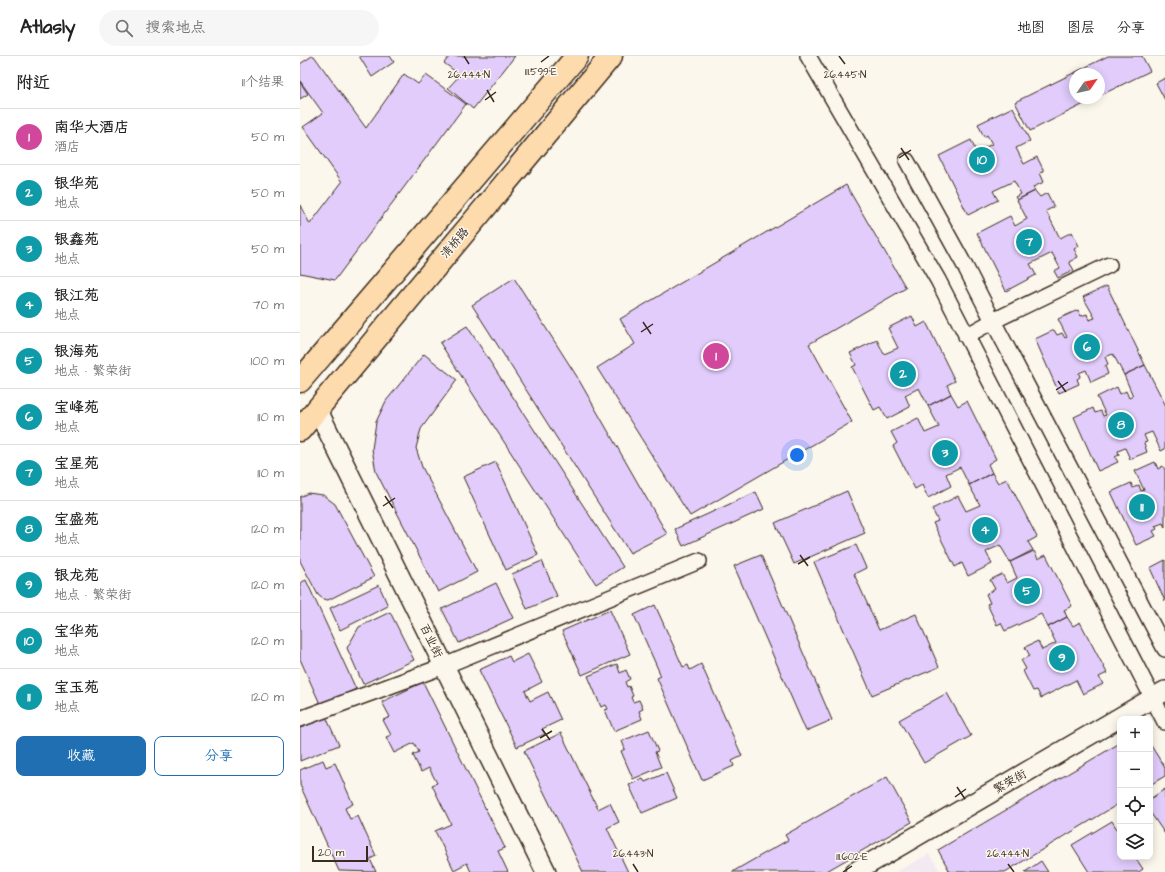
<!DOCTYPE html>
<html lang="zh">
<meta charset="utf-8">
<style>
body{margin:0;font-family:"Architects Daughter","LXGW WenKai TC",sans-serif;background:#f6f6f6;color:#222}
.controls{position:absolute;right:12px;bottom:12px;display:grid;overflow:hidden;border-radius:8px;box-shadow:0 2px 10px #0003}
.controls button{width:36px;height:36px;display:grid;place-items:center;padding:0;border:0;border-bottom:1px solid #e0e0e0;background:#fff;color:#222;font:20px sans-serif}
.compass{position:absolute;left:769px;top:12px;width:36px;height:36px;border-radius:50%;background:#fff;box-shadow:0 2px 10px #0003;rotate:56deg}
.scale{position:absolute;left:12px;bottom:10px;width:56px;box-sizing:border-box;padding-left:4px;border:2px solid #3b2a1e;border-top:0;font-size:11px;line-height:14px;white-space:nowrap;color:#3b2a1e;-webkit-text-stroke:3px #fbf7ec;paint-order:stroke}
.you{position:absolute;left:497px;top:399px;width:14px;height:14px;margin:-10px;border:3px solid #fff;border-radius:50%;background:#1a73e8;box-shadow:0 0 0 6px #1a73e833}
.badge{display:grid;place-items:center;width:26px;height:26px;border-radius:50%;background:#1f6fb2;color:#fff;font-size:13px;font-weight:700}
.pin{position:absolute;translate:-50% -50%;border:2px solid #fff;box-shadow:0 1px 4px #0006}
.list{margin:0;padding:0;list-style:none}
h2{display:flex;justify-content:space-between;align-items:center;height:52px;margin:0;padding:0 16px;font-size:17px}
h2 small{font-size:13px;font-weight:400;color:#767676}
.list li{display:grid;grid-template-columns:26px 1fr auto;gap:12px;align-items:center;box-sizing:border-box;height:56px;padding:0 16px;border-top:1px solid #e0e0e0}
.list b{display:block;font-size:15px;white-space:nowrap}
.list p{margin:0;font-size:13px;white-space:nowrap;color:#767676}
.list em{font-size:13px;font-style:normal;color:#767676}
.actions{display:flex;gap:8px;padding:12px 16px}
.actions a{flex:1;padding:9px 0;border:1px solid #1f6fb2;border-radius:8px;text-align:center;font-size:14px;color:#1f6fb2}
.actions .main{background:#1f6fb2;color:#fff}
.icon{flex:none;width:22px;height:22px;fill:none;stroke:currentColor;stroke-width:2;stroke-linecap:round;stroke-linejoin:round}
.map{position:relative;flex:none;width:865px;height:816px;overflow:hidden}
header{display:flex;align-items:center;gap:24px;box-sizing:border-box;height:56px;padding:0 20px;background:#fff;border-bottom:1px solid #e0e0e0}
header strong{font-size:19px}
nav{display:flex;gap:22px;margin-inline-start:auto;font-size:14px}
.search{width:280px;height:36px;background:#f6f6f6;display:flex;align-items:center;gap:10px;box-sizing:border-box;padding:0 14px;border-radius:22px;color:#767676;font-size:15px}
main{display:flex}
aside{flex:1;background:#fff}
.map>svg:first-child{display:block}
.built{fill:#f3eaf1}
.building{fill:#e1ccfc;stroke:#3b2a1e}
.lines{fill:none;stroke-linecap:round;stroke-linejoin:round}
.minor-casing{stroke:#3b2a1e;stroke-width:18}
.tertiary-casing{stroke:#3b2a1e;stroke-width:22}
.primary-casing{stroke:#3b2a1e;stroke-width:25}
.minor{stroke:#fbf7ec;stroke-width:15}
.tertiary{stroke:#fbf7ec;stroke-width:19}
.primary{stroke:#fedbac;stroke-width:22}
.ticks{fill:none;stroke:#3b2a1e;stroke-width:1.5}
.labels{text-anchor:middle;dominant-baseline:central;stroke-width:3;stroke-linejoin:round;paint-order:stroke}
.street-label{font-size:12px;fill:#3b2a1e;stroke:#fbf7ec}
.ticks-label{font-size:10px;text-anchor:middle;fill:#3b2a1e;stroke:#fbf7ec;stroke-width:3;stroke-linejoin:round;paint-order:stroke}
</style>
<header>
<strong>Atlasly</strong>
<div class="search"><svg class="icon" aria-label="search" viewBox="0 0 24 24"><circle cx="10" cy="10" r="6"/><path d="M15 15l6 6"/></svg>搜索地点</div>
<nav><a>地图</a><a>图层</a><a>分享</a></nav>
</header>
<main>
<aside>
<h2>附近<small>11个结果</small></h2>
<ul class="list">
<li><span class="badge" style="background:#d1479c">1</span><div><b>南华大酒店</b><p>酒店</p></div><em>50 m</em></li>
<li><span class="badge" style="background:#0f9aa8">2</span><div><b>银华苑</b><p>地点</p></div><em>50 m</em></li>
<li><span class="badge" style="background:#0f9aa8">3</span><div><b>银鑫苑</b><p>地点</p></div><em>50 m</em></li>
<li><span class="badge" style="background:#0f9aa8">4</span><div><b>银江苑</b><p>地点</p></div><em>70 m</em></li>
<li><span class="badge" style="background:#0f9aa8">5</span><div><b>银海苑</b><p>地点 · 繁荣街</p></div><em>100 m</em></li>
<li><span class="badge" style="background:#0f9aa8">6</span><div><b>宝峰苑</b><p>地点</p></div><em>110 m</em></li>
<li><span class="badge" style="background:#0f9aa8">7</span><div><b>宝星苑</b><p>地点</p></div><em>110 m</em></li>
<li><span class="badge" style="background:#0f9aa8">8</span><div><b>宝盛苑</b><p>地点</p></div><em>120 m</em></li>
<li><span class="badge" style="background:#0f9aa8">9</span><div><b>银龙苑</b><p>地点 · 繁荣街</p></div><em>120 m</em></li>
<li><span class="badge" style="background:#0f9aa8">10</span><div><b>宝华苑</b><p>地点</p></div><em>120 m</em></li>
<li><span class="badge" style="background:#0f9aa8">11</span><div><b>宝玉苑</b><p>地点</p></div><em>120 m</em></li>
</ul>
<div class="actions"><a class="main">收藏</a><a>分享</a></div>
</aside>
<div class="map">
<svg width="865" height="816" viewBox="0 0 865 816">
<rect width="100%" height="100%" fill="#fbf7ec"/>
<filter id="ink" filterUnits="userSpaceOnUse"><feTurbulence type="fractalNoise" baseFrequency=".025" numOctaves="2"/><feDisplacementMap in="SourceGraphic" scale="8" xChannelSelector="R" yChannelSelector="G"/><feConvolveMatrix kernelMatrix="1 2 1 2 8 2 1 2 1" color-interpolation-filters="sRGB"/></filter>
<g filter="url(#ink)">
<path class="built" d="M629,798l12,18h-45z"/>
<path class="building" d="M12,0h2l52,72 38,-54 14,10 8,-9 40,29 -131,176 -35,-7v-68l10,19 32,-42 -39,-55 20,-14 -23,-32v-17z
M59,0h31l4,6 -22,15z
M150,0h65l-42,53 -25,-21 12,-13 -16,-12z
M808,0h34l8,15 -51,25v-22h-24v24h21l-66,33 -15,-29z
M865,22v22l-9,-17z
M0,26l8,12 -8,5z
M713,51l17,34 -14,7 8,16 13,-7 7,14 -4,2 4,9 -11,5 2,4 -18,9 -2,-3 6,-3 -7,-13 -21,10 5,9 -30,15 -29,-59 32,-16 5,12 16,-8 -5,-9 -3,2 -6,-13z
M546,129l60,103 -97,56 43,78 -162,94 -93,-148 38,-24 -15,-25z
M735,135l5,6 7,-4 7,14 -8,4 14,27 12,-6 7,14 -5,3 4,8 -9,5 5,8 -16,8 -4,-7 6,-3 -8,-15 -22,11 6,11 -30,16 -29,-58 33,-17 5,10 12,-7 -10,-19z
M214,222l62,97 91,159 -37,19 -158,-248z
M807,230l38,79 -21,10 -11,-21 -8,3 3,7 -3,2 3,8 -17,8 -5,-12 -7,3 1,4 -3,2 2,5 -20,9 -24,-54 19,-9 3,5 5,-2 3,5 2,-1 -9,-18 20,-9 3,6 6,-2 2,6 6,-2 -12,-21z
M612,260l5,11 9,-5 29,59 -8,4 4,9 -23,12 -9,-18 -14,7 5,12 -23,12 -7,-12 -6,3 -22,-43 4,-2 -6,-12 27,-13 7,14 14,-6 -10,-20z
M167,270l156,241 -27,17 -156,-241z
M124,298l33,26 -36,49 -5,19 6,19 55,105 -39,20 -62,-120 -4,-23 4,-27 10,-21z
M845,309l20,39v45l-4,2 -9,-19 -8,3 3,7 -3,1 3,9 -17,7 -5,-11 -7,3 1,4 -4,2 3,5 -20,9 -24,-54 19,-9 2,5 6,-2 2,5 3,-1 -9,-18 20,-10 3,7 6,-3 3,7 4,-2 -9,-21z
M651,338l7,12 9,-5 29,58 -8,5 4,9 -23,12 -9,-18 -14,7 5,12 -23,12 -6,-13 -7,4 -22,-43 4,-3 -6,-11 27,-14 7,15 14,-6 -11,-21z
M196,406l42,93 -32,15 -43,-93z
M855,406l3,7 5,-3 2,4v58l-2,-5 -8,3 2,3 -4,2 3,5 -20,9 -25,-53 20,-9 2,5 6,-3 2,6 3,-1 -9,-19z
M692,417l6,10 9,-4 30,58 -9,5 5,8 -23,12 -10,-17 -14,7 6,12 -24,12 -6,-13 -7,4 -22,-44 5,-2 -6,-12 26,-13 8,15 14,-6 -11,-20z
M547,435l18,42 -71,31 -19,-41z
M456,436l8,17 -81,37 -8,-17z
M8,437l15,2 12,9 39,73 -46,23 -5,-1 -5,-4 -18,-34v-64z
M556,489l10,23 -12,6 25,56 37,-16 23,53 -67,28 -58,-133z
M734,495l4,8 8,-4 26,51 -8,4 3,7 -19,10 -7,-13 -36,17 -4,-8 -4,2 -10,-21 3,-1 -4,-9 9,-5 -5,-9 12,-6 5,9 10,-5 -7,-16z
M461,499l71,165 -26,11 -72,-165z
M865,504v41l-15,-33z
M242,505l15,35 -30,13 -15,-35z
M6,524l50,109 -35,17 -21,-47v-76z
M196,527l17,35 -54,25 -17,-34z
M79,529l9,21 -48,24 -10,-22z
M355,549l28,62 5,-2 2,5 11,-6 41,92 -10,5 2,5 -32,14 -45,-102 4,-2 -27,-61z
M310,554l20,44 -48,21 -20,-44z
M90,556l24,48 -51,24 -16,-36 12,-21z
M767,561l6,9 7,-4 27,51 -8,4 4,7 -20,10 -7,-14 -35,18 -4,-8 -4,1 -10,-20 3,-2 -5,-9 9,-4 -5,-9 13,-6 4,9 14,-7 -8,-16z
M228,598l14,28 -17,9 5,10 18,-9 13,28 -19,9 3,5 -28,13 -38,-77 30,-14 3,6z
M317,608l3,9 6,-3 4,9 -5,3 2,5 2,-1 4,10 -2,1 2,5 6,-2 4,9 -4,2 3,8 -28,12 -9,-21 3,-1 -2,-4 -5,2 -13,-31z
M123,626l82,166 -7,3 10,21h-37l-4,-9 -13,7 -19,-39 16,-7 -19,-39 5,-2 -8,-15 -8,4 -8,-17 6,-3 -5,-9 -20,10 -8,-16 5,-2 -8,-15 7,-3 -8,-15z
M647,637l24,43 -47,27 -25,-43z
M26,661l13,28 -39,16v-33z
M349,674l9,21 -3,1 6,15 -28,12 -12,-28 4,-2 -3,-8z
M261,677l37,76 12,-6 9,19 -12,6 21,44h-45l-59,-121z
M820,687v60l-115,69h-55l-12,-22z
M850,688l15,24v8l-15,9z
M23,704l3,7 9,-4 18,41 -8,4 5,11 8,-3 18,40 -6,3 6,13 -37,-1 -39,-86v-15z
M366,717l11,25 -35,15 -13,-28 14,-6 2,3z
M587,721l25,45 -87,50h-93l56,-32 -3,-5z
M865,733v45l-15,-22v-13z
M812,765l8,13v23h15l8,12 -4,3h-50l-17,-27z
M741,805l7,11h-23z"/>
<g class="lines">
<g class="minor-casing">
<path id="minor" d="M508,0l130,224 227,442
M607,105l59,107 27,53 172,328
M666,280l27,-15 116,-56
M0,663l144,-53 255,-105"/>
</g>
<g class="tertiary-casing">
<path id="tertiary" d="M17,353l229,463
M555,816l310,-181"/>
</g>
<g class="primary-casing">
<path id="primary" d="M0,325l277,-325
M0,374l311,-374"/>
</g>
<use href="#minor" class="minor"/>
<use href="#tertiary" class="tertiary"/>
<use href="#primary" class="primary"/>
</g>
</g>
<path class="ticks" d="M164,0l5,8M539,0l6,8M241,6l8,-6M187,34l7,12M185,44l11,-8M601,92l8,12M599,102l12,-8M343,266l8,12M341,276l12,-8M758,325l8,11M756,334l12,-8M85,440l8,12M83,450l12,-8M500,499l8,11M498,508l12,-7M242,673l8,11M240,682l12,-7M657,731l8,12M655,741l11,-8M333,808l5,8M708,808l6,8M543,816l9,-6"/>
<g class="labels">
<g class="street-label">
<text transform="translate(155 187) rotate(-50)">清桥路</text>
<text transform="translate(131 585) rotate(64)">百业街</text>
<text transform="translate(710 726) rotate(-30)">繁荣街</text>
</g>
</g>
<g class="ticks-label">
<text x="241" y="19">111.599°E</text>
<text x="169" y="22">26.444°N</text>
<text x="545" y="22">26.445°N</text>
<text x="333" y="801">26.443°N</text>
<text x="708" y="801">26.444°N</text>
<text x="552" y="804">111.602°E</text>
</g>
</svg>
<div class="controls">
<button>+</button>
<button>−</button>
<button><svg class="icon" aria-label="locate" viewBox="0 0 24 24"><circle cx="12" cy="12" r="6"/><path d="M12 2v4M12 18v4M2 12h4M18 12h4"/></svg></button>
<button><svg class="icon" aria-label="layers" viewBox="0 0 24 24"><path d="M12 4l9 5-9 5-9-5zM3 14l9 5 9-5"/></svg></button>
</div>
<svg class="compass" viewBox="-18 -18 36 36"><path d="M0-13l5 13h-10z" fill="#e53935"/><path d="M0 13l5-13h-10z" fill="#767676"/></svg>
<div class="scale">20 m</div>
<div class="you"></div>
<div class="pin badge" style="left:416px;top:300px;background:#d1479c">1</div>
<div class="pin badge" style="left:603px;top:318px;background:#0f9aa8">2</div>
<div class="pin badge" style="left:645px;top:397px;background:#0f9aa8">3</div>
<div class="pin badge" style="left:685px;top:474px;background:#0f9aa8">4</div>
<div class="pin badge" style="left:727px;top:535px;background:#0f9aa8">5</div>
<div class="pin badge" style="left:787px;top:291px;background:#0f9aa8">6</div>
<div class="pin badge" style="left:729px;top:186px;background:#0f9aa8">7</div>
<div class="pin badge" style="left:821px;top:369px;background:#0f9aa8">8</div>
<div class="pin badge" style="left:762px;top:602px;background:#0f9aa8">9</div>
<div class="pin badge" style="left:682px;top:104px;background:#0f9aa8">10</div>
<div class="pin badge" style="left:842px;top:451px;background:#0f9aa8">11</div>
</div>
</main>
